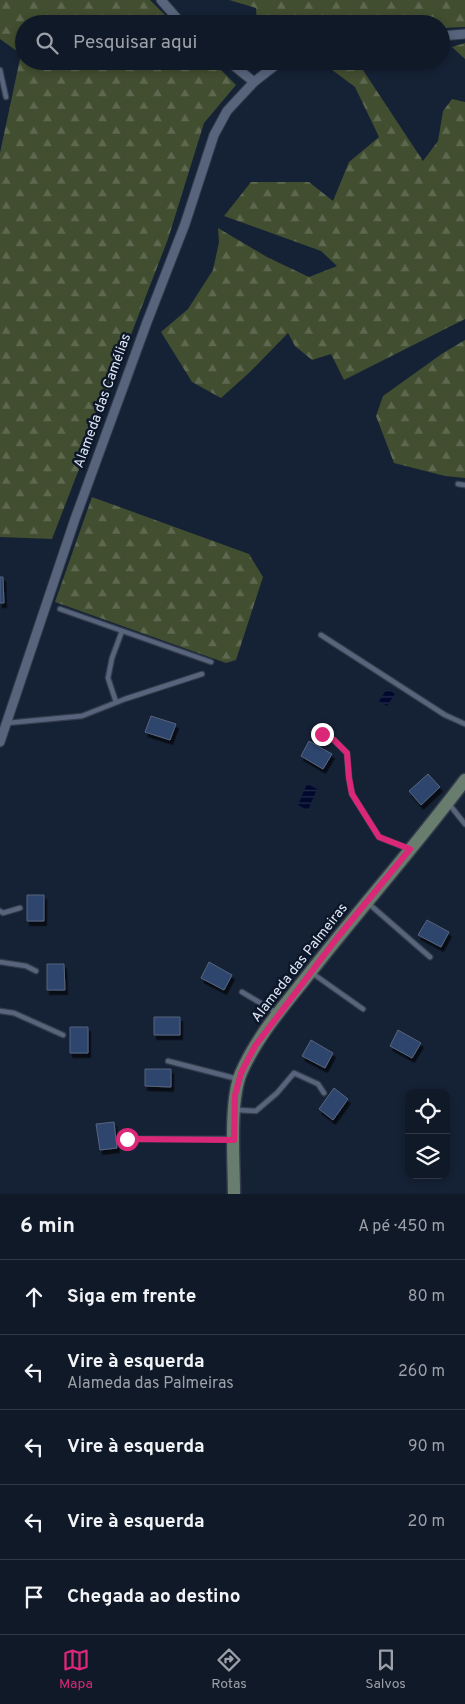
<!DOCTYPE html>
<html lang="pt">
<meta charset="utf-8">
<style>
body{margin:0;font-family:Overpass,sans-serif;background:#1e2634;color:#f1f3f6}
.controls{position:absolute;right:15px;bottom:15px;display:grid;overflow:hidden;border-radius:10px;box-shadow:0 2px 8px #0003}
.controls button{width:45px;height:45px;display:grid;place-items:center;padding:0;border:0;border-bottom:1px solid #303845;background:#101928;color:#f1f3f6;font:25px sans-serif}
.stop{position:absolute;width:15px;height:15px;margin:-11px;border:4px solid #db2777;border-radius:50%;background:#fff}
.stop.end{background:#db2777;border-color:#fff;box-shadow:0 1px 5px #0008}
.list{margin:0;padding:0;list-style:none}
h2{display:flex;justify-content:space-between;align-items:center;height:65px;margin:0;padding:0 20px;font-size:21px}
h2 small{font-size:16px;font-weight:400;color:#9ca0a8}
.list li{display:grid;grid-template-columns:32px 1fr auto;gap:15px;align-items:center;box-sizing:border-box;height:75px;padding:0 20px;border-top:1px solid #303845}
.list b{display:block;font-size:19px;white-space:nowrap}
.list p{margin:0;font-size:16px;white-space:nowrap;color:#9ca0a8}
.list em{font-size:16px;font-style:normal;color:#9ca0a8}
.icon{flex:none;width:28px;height:28px;fill:none;stroke:currentColor;stroke-width:2;stroke-linecap:round;stroke-linejoin:round}
.map{position:relative;flex:none;width:465px;height:1194px;overflow:hidden}
.search{position:absolute;background:#101928;box-shadow:0 2px 8px #0003;left:15px;right:15px;top:15px;height:55px;display:flex;align-items:center;gap:12px;box-sizing:border-box;padding:0 18px;border-radius:28px;color:#9ca0a8;font-size:19px}
.sheet{height:440px;background:#101928}
nav{display:flex;justify-content:space-around;align-items:center;box-sizing:border-box;height:70px;border-top:1px solid #303845;background:#101928;font-size:14px;color:#9ca0a8}
nav a{display:grid;justify-items:center;gap:2px}
nav .on{color:#db2777}
.map>svg:first-child{display:block}
.forest{fill:url(#forest-firs)}
.water{fill:url(#water-rules)}
.building{fill:#2d446e;stroke:#57657d;filter:url(#shadow)}
.lines{fill:none;stroke-linecap:round;stroke-linejoin:round}
.lane-casing{stroke:#333b4c;stroke-width:7}
.street-casing{stroke:#333b4c;stroke-width:11}
.secondary-casing{stroke:#333b4c;stroke-width:15}
.lane{stroke:#57647c;stroke-width:4.5}
.street{stroke:#57647c;stroke-width:9}
.secondary{stroke:#687d6d;stroke-width:12}
.route{stroke:#db2777;stroke-width:6}
.labels{text-anchor:middle;dominant-baseline:central;stroke-width:5;stroke-linejoin:round;paint-order:stroke}
.street-label{font-size:14px;fill:#dfe7f5;stroke:#0d172a}
</style>
<div class="map">
<svg width="465" height="1194" viewBox="0 0 465 1194">
<defs>
<pattern id="forest-firs" width="22" height="20" patternUnits="userSpaceOnUse" patternTransform="scale(1.25)"><rect width="22" height="20" fill="#424e30"/><path d="M5 1l3.5 6h-7zM16 11l3.5 6h-7z" fill="#5d684f"/></pattern>
<pattern id="water-rules" width="6" height="5" patternUnits="userSpaceOnUse" patternTransform="scale(1.25)"><rect width="6" height="5" fill="#00082d"/><path d="M0 2.5h6" fill="none" stroke="#252c4c"/></pattern>
<filter id="shadow"><feDropShadow dx="2.5" dy="4.5" stdDeviation="0" flood-color="#0009"/></filter>
</defs>
<rect width="100%" height="100%" fill="#152135"/>
<path class="forest" d="M0,0h150l24,24h-150v37h188l24,24 -32,38 -36,116 -116,300 -52,-2v-384l21,-99 -21,-15z
M229,0h236v27l-24,1v-4h-184l-1,-16z
M465,43v16l-13,-12z
M320,61h37l66,100 15,-20 5,-30 9,-12 13,3v217l-121,61 -13,-26 -19,6 -17,-14 -7,-13 -38,39 -29,26 -29,-16 -31,-50 27,-23 25,-39 6,-28 -1,-14 49,29 42,20 28,-11 -16,-15 -97,-35 27,-34h58l24,19 16,-39 30,-25 -24,-50z
M465,340v138l-20,-2 -51,-13 -18,-47 7,-20 60,-43z
M92,497l157,57 14,23 -27,83 -10,3 -171,-61z"/>
<path class="water" d="M387,689l8,5 -8,12 -8,-5z
M307,784l10,5 -9,21 -10,-5z"/>
<path class="building" d="M0,577h3l1,26h-4z
M151,716l25,8 -6,16 -25,-8z
M309,741l23,13 -9,15 -22,-13z
M428,774l12,13 -19,18 -12,-14z
M27,895h17v26h-17z
M427,920l22,12 -8,15 -23,-12z
M209,962l23,13 -8,15 -23,-12z
M47,964h17l1,26h-18z
M154,1017h26v18h-26z
M70,1027h18v26h-18z
M398,1030l23,13 -9,15 -22,-12z
M311,1040l22,13 -8,15 -23,-12z
M145,1069h26v18l-26,-1z
M334,1088l14,11 -15,21 -14,-11z
M114,1122l3,26 -17,2 -4,-26z"/>
<g class="lines">
<g class="lane-casing">
<path id="lane" d="M0,70l6,27
M458,484l7,1
M60,609l151,53
M321,635l124,80 20,9
M116,702l-8,-24 4,-20 10,-27
M7,723l75,-7 43,-17 77,-25
M322,734l12,6 13,13 2,25 3,16 27,43 30,12
M449,804l16,20
M368,903l62,54
M0,911l3,2 17,-5
M0,962l26,4 10,5
M312,973l51,36
M242,992l35,21
M0,1011l14,2 49,22
M168,1061l70,18
M236,1110l20,1 21,-18 17,-20 24,11 6,9
M127,1139h106"/>
</g>
<g class="street-casing">
<path id="street" d="M161,0l21,24
M441,36l24,-2
M228,61l26,21
M0,742l75,-223 72,-197 38,-98 29,-89 13,-24 12,-13 15,-16 27,-21"/>
</g>
<g class="secondary-casing">
<path id="secondary" d="M234,1194c0,-33 -5,-92 7,-121 15,-35 41,-65 64,-94 52,-67 109,-131 160,-199"/>
</g>
<use href="#lane" class="lane"/>
<use href="#street" class="street"/>
<use href="#secondary" class="secondary"/>
</g>
<g class="lines">
<path class="route" d="M127,1139l107,1 1,-45 6,-22 14,-27 82,-108 73,-89 -31,-12 -27,-43 -3,-16 -2,-25 -13,-13 -12,-6"/>
</g>
<g class="labels">
<g class="street-label">
<text transform="translate(103 401) rotate(-70)">Alameda das Camélias</text>
<text transform="translate(300 963) rotate(-52)">Alameda das Palmeiras</text>
</g>
</g>
</svg>
<div class="controls">
<button><svg class="icon" aria-label="locate" viewBox="0 0 24 24"><circle cx="12" cy="12" r="6"/><path d="M12 2v4M12 18v4M2 12h4M18 12h4"/></svg></button>
<button><svg class="icon" aria-label="layers" viewBox="0 0 24 24"><path d="M12 4l9 5-9 5-9-5zM3 14l9 5 9-5"/></svg></button>
</div>
<div class="stop" style="left:127px;top:1139px"></div>
<div class="stop end" style="left:322px;top:734px"></div>
<div class="search"><svg class="icon" aria-label="search" viewBox="0 0 24 24"><circle cx="10" cy="10" r="6"/><path d="M15 15l6 6"/></svg>Pesquisar aqui</div>
</div>
<section class="sheet">
<h2>6 min<small>A pé · 450 m</small></h2>
<ul class="list">
<li><svg class="icon" aria-label="ahead" viewBox="0 0 24 24"><path d="M12 20V5M6 11l6-6 6 6"/></svg><div><b>Siga em frente</b></div><em>80 m</em></li>
<li><svg class="icon" aria-label="left" viewBox="0 0 24 24"><path d="M17 20v-9H6M10 6l-5 5 5 5"/></svg><div><b>Vire à esquerda</b><p>Alameda das Palmeiras</p></div><em>260 m</em></li>
<li><svg class="icon" aria-label="left" viewBox="0 0 24 24"><path d="M17 20v-9H6M10 6l-5 5 5 5"/></svg><div><b>Vire à esquerda</b></div><em>90 m</em></li>
<li><svg class="icon" aria-label="left" viewBox="0 0 24 24"><path d="M17 20v-9H6M10 6l-5 5 5 5"/></svg><div><b>Vire à esquerda</b></div><em>20 m</em></li>
<li><svg class="icon" aria-label="arrive" viewBox="0 0 24 24"><path d="M6 21V4h12l-3 4 3 4H6"/></svg><div><b>Chegada ao destino</b></div></li>
</ul>
</section>
<nav>
<a class="on"><svg class="icon" aria-label="map" viewBox="0 0 24 24"><path d="M3 6l6-2 6 2 6-2v14l-6 2-6-2-6 2zM9 4v14M15 6v14"/></svg>Mapa</a>
<a><svg class="icon" aria-label="directions" viewBox="0 0 24 24"><path d="M12 3l9 9-9 9-9-9zM9 14v-3h6M13 9l2 2-2 2"/></svg>Rotas</a>
<a><svg class="icon" aria-label="saved" viewBox="0 0 24 24"><path d="M7 4h10v16l-5-4-5 4z"/></svg>Salvos</a>
</nav>
